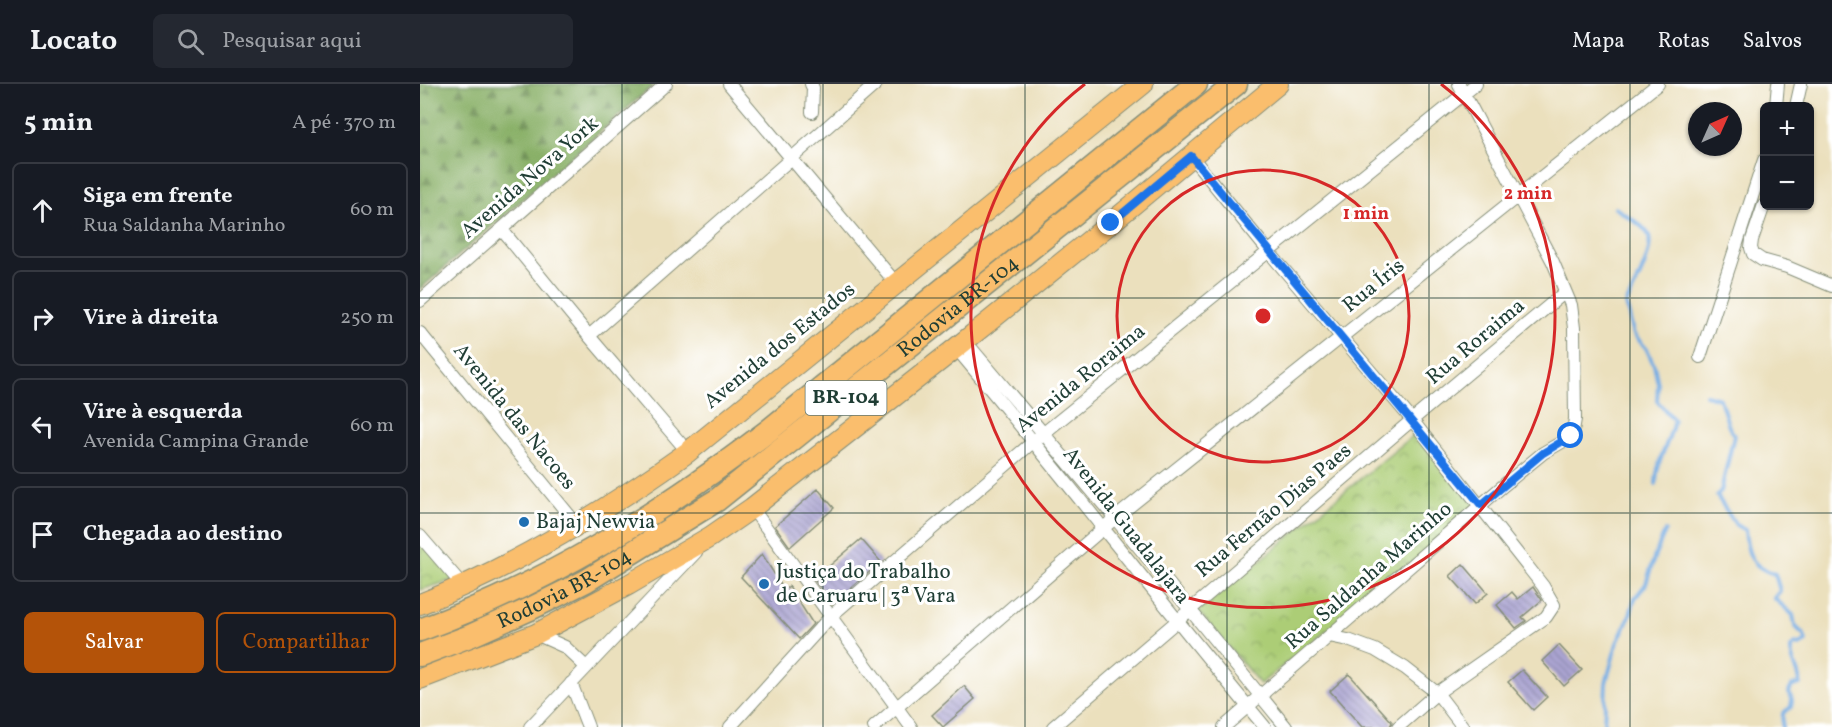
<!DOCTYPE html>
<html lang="pt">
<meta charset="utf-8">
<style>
body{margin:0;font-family:Vollkorn,serif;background:#242831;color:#f1f3f6}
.controls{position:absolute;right:18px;top:18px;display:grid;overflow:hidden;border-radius:9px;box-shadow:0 2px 4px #0004}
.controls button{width:54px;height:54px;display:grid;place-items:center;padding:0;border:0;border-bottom:2px solid #363941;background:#171b24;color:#f1f3f6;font:30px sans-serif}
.compass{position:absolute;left:1268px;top:18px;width:54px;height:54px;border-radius:50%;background:#171b24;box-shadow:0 2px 4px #0004;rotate:45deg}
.stop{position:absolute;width:18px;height:18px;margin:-14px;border:4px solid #1a73e8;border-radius:50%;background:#fff}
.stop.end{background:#1a73e8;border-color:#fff;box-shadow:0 2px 6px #0008}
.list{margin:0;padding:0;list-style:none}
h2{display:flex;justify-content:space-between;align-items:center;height:78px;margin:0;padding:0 24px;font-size:26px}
h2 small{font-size:20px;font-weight:400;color:#9ea1a6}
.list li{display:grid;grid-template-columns:39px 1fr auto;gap:18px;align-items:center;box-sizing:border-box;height:96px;margin:0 12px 12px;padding:0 12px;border:2px solid #363941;border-radius:9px}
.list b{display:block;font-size:22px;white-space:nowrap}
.list p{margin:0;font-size:20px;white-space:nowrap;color:#9ea1a6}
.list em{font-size:20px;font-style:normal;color:#9ea1a6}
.actions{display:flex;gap:12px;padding:18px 24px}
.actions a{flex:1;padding:14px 0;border:2px solid #b45309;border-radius:9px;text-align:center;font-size:21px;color:#b45309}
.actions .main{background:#b45309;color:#fff}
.icon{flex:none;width:33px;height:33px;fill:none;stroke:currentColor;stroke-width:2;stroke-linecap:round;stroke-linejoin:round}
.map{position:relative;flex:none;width:1412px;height:643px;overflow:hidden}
header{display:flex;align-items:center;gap:36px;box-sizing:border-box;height:84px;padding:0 30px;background:#171b24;border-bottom:2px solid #363941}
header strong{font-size:28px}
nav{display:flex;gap:33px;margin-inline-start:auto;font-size:21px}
.search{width:420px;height:54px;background:#242831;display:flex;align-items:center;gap:15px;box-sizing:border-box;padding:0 21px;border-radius:9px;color:#9ea1a6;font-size:22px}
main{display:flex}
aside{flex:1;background:#171b24}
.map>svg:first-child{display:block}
.forest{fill:url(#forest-firs);stroke:#54764e;stroke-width:1.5}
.park{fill:url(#park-crowns);stroke:#668555;stroke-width:1.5}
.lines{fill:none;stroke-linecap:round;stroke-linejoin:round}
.stream{stroke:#73ace3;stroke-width:4}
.building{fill:url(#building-back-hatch)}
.street-casing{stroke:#858e78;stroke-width:14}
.primary-casing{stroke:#858e78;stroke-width:22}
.highway-casing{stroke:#858e78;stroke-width:25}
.street{stroke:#fff;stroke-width:12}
.primary{stroke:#fabe6d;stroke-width:20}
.highway{stroke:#fabe6d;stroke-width:22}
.route{stroke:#1a73e8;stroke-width:8}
.grid{fill:none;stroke:#1f3d34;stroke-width:1.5;stroke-opacity:0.55}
.ring{fill:none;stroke:#d62828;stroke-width:3}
.poi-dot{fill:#1f6fb2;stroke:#fff;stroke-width:2}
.labels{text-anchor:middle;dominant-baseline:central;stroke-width:6;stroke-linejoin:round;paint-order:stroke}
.shield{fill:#fff;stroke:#627771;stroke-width:1.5}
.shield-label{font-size:20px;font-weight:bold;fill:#1f3d34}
.street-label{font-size:21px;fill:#1f3d34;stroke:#fff}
.poi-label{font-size:21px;fill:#1f3d34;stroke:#fff;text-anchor:start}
.centre{fill:#d62828;stroke:#fff;stroke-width:3}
.ring-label{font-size:18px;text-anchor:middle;font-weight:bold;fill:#d62828;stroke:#fff;stroke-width:6;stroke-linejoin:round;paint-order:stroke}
</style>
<header>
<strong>Locato</strong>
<div class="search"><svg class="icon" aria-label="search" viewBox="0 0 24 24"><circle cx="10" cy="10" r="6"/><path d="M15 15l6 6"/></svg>Pesquisar aqui</div>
<nav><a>Mapa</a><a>Rotas</a><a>Salvos</a></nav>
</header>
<main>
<aside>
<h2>5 min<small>A pé · 370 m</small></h2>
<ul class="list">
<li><svg class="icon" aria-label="ahead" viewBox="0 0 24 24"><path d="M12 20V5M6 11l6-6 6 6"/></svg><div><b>Siga em frente</b><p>Rua Saldanha Marinho</p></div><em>60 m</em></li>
<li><svg class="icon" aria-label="right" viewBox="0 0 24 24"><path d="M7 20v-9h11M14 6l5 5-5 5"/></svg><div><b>Vire à direita</b></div><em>250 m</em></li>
<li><svg class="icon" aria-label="left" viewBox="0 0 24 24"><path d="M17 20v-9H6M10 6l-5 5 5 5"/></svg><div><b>Vire à esquerda</b><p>Avenida Campina Grande</p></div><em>60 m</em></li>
<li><svg class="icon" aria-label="arrive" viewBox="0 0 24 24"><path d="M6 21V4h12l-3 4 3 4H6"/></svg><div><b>Chegada ao destino</b></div></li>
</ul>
<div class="actions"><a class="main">Salvar</a><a>Compartilhar</a></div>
</aside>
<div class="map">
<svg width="1412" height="643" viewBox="0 0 1412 643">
<defs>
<pattern id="forest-firs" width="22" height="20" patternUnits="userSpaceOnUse" patternTransform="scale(1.5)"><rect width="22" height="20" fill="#89b067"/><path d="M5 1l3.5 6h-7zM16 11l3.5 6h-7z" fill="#6f9056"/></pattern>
<pattern id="park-crowns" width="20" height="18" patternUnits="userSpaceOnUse" patternTransform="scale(1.5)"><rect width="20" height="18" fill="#accd76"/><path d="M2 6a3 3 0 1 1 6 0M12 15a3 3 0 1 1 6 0" fill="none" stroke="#8ba862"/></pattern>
<pattern id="building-back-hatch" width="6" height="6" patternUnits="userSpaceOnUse" patternTransform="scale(1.5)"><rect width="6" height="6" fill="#aba4d2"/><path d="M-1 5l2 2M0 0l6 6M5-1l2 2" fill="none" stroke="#8b87ab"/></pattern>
</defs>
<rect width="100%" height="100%" fill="#fff"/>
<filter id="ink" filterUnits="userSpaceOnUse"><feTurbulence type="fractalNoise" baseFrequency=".0167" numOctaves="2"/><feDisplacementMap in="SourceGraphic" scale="12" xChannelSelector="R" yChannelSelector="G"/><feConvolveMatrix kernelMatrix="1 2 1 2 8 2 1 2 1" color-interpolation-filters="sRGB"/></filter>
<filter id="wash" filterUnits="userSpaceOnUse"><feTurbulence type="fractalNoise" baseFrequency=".008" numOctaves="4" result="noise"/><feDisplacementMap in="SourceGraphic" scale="24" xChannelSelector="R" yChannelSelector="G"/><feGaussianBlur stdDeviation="1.35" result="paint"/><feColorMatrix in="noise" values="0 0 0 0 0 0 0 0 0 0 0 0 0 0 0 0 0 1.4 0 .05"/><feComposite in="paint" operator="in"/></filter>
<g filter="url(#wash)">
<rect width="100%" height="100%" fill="#ebe0bd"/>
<path class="forest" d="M0,0h235l-235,205z"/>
<path class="park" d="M999,347l61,78 -220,175 -62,-73z
M0,452l36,43 -36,11z"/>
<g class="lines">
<path class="stream" d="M1195,124c9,6 29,17 33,26 8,15 -15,56 -22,70l8,31 12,13 8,17 4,19 -1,17 17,19c-4,22 -18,40 -18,64
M1286,311l14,4 9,28 5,8 -13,56 -4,5 19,29 9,5c2,23 5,37 30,44l5,17 -6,7 19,17 2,11 9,9 2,6 -6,4 -5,-1 -4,4c-1,13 9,23 9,36l-8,2 -3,6 3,8 -1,7 -8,6 -1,14
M1184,643l2,-44 11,-40 12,-25 6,-20 11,-14 8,-26 11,-27"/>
</g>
<g id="blocks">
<path class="building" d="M398,405l16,19 -44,39 -15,-21z
M441,455l20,23 -49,42 -18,-25z
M342,470l22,36 5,-4 24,38 -14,15 -58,-62z
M1043,480l25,29 -13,11 -25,-28z
M1113,503l9,13 -20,17 4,4 -10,7 -19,-23 15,-13 6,7z
M1139,561l23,25 -18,16 -22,-25z
M1102,586l25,27 -14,13 -25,-28z
M929,590l43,48 -2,5h-28l-32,-36z
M544,602l11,13 -32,28 -11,-12z"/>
</g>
</g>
<g filter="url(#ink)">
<use href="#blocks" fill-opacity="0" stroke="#858e78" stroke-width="1.5"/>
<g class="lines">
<g class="street-casing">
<path id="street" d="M309,0l166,198
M391,0l2,4 -1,24
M1356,22l2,-22
M1376,22l5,-22
M771,72l78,96 143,168 131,166 11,19 -8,12 -109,76 -39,34
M1344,121l-12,35 -1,8 2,6 9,6 25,7 45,19
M82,146l87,106 99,116
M0,217l246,-217
M0,249l158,193
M169,252l287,-252
M545,257l150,177 171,209
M536,264c105,125 204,254 309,379
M1280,273l64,-197
M332,424l159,219
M0,452l44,51
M116,550l29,13 21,20
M909,552l19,4 27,10 30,18 32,25 26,34
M151,599l17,44
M110,643l166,-175
M310,643l101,-111 203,-175 442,-357
M454,643l241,-209 543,-434
M633,643l359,-307 152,-127
M804,643l280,-242 39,-32 24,-14 6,-8 2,-12 -1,-91 -3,-23 -18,-43 -94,-178"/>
</g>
<g class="primary-casing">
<path id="primary" d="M0,520c96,-38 184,-92 268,-152l455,-368
M0,595l116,-45 92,-49 82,-48 42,-29 204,-160 155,-125 167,-139"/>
</g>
<g class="highway-casing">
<g id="highway">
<path d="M0,546c130,-48 238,-115 348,-199l428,-347"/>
<path id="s1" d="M0,571l50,-19 60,-27 56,-28 131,-81 519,-416"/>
</g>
</g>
<use href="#street" class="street"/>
<use href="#primary" class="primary"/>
<use href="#highway" class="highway"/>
</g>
</g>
<g class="lines" filter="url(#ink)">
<path class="route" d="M691,139l80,-67 290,349 62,-52 28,-17"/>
</g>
<path class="grid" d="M202,0v643M403,0v643M605,0v643M807,0v643M1009,0v643M1210,0v643M0,214h1412M0,429h1412"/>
<g class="ring">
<circle cx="843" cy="232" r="146"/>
<path d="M1021 0A292 292 0 1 1 665 0"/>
</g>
<g class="poi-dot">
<circle cx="104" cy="438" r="6"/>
<circle cx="344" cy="500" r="6"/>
</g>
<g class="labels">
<rect class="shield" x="385.5" y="297" width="81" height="34" rx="4.5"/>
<g class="shield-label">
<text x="426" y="314">BR-104</text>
</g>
<g class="street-label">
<text transform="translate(110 94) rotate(-41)">Avenida Nova York</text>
<text transform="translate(954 202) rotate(-39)">Rua Íris</text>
<text stroke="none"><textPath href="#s1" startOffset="645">Rodovia BR-104</textPath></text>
<text transform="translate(1056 258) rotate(-40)">Rua Roraima</text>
<text transform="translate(360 262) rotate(-39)">Avenida dos Estados</text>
<text transform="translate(661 295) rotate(-39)">Avenida Roraima</text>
<text transform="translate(94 333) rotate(51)">Avenida das Nacoes</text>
<text transform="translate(854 427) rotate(-40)">Rua Fernão Dias Paes</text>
<text transform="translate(706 442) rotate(52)">Avenida Guadalajara</text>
<text transform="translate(949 492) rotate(-41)">Rua Saldanha Marinho</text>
<text stroke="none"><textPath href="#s1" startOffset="159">Rodovia BR-104</textPath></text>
</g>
<g class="poi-label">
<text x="116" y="438">Bajaj Newvia</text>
<text x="356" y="488">Justiça do Trabalho<tspan x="356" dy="24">de Caruaru | 3ª Vara</tspan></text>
</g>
</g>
<circle cx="843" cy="232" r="9" class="centre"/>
<g class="ring-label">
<text x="1108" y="115">2 min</text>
<text x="946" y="135">1 min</text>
</g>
</svg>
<div class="controls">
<button>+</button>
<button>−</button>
</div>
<svg class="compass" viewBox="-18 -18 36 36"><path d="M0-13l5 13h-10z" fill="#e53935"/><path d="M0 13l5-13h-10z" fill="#9ea1a6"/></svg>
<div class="stop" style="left:1151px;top:352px"></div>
<div class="stop end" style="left:691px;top:139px"></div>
</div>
</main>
